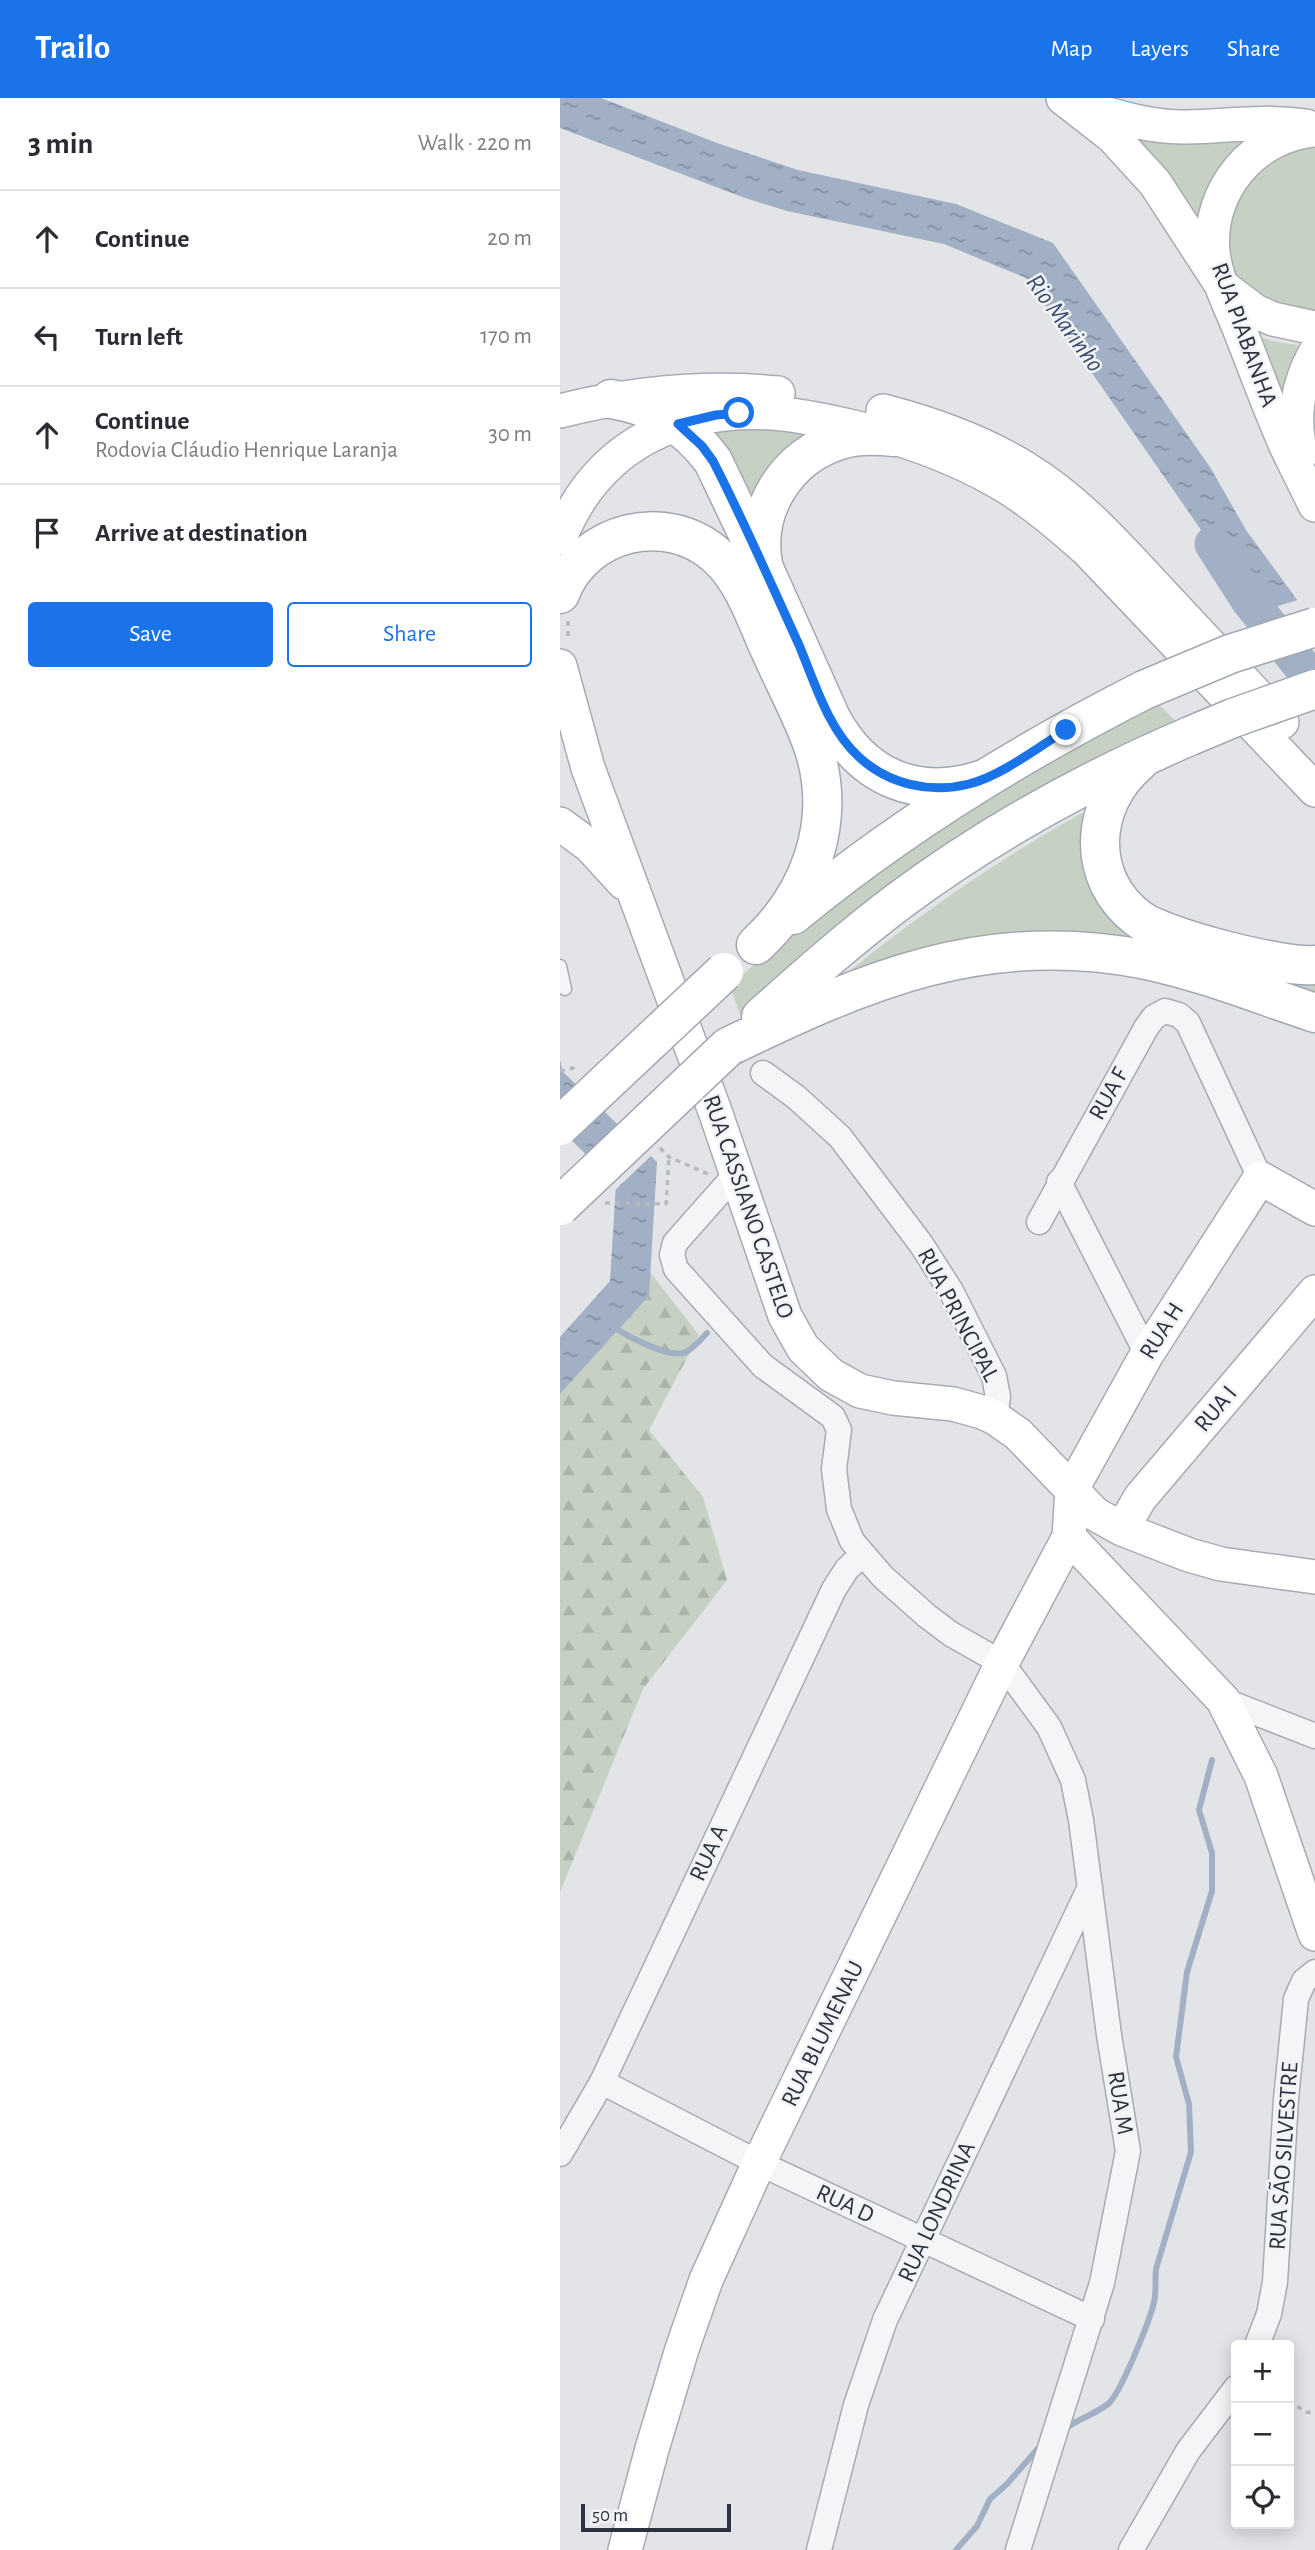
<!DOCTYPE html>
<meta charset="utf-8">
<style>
body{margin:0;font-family:"Alegreya Sans",sans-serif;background:#f7f7f7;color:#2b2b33}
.controls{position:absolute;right:21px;bottom:21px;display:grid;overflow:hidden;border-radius:7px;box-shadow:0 4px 18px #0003}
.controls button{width:63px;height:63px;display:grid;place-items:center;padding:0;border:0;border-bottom:2px solid #e1e1e2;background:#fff;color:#2b2b33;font:35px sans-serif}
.scale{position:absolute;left:21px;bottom:18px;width:150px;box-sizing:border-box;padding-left:7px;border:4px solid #2c313e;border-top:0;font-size:19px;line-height:24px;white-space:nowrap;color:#2c313e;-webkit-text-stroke:5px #f1f3f6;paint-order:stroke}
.stop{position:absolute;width:21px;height:21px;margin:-16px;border:5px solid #1a73e8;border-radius:50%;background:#fff}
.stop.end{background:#1a73e8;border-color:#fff;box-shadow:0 2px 7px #0008}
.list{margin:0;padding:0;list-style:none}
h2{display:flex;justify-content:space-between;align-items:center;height:91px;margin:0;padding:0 28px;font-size:30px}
h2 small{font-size:23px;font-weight:400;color:#7c7c81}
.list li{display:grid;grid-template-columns:46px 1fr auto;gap:21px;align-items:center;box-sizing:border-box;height:98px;padding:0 28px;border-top:2px solid #e1e1e2}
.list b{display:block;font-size:26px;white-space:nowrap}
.list p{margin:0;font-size:23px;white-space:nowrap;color:#7c7c81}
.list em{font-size:23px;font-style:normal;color:#7c7c81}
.actions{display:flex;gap:14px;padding:21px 28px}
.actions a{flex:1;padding:16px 0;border:2px solid #1a73e8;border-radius:7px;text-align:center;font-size:24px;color:#1a73e8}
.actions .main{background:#1a73e8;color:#fff}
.icon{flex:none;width:38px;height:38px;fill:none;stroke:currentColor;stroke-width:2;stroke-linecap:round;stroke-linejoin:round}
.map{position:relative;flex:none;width:755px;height:2452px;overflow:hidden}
header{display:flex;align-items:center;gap:42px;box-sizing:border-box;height:98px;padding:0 35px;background:#1a73e8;color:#fff}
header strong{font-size:33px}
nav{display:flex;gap:38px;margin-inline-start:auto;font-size:24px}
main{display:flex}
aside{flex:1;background:#fff}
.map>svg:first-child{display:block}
.green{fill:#c6d1c4}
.forest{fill:url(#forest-firs)}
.water{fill:url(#water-ripples)}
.pier{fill:#e2e4e8}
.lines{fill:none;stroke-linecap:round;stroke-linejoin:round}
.stream{stroke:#a1b0c4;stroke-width:6}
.river{stroke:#a1b0c4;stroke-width:37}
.lane-casing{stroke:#a8abb2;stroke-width:15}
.street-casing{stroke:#a8abb2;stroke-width:27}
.secondary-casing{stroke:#a8abb2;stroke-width:36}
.primary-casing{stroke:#a2a8b3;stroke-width:41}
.path{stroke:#b8bac0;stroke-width:3.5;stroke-dasharray:5 5;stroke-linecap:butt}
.lane{stroke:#f4f5f7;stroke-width:12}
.street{stroke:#f4f5f7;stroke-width:24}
.secondary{stroke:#fff;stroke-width:33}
.primary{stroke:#fff;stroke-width:38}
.primary-bridge-casing{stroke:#a2a8b3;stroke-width:41;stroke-linecap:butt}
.primary-bridge{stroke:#fff;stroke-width:38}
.route{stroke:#1a73e8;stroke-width:9}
.labels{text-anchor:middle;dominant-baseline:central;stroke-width:5;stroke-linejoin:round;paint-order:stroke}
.street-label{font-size:24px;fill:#2c313e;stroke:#f1f3f6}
.water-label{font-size:26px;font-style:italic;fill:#3a4e6e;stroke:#f1f3f6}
</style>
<header>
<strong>Trailo</strong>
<nav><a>Map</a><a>Layers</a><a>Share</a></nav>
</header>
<main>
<aside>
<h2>3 min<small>Walk · 220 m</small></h2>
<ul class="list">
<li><svg class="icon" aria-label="ahead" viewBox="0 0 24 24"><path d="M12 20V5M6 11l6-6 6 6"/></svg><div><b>Continue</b></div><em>20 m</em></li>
<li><svg class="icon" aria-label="left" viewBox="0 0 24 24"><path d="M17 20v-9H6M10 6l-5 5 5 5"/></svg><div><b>Turn left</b></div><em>170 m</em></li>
<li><svg class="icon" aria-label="ahead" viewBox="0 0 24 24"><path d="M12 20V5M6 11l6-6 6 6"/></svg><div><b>Continue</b><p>Rodovia Cláudio Henrique Laranja</p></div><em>30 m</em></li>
<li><svg class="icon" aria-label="arrive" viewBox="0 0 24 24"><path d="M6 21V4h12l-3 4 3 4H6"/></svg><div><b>Arrive at destination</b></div></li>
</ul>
<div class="actions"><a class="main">Save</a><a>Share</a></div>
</aside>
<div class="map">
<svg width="755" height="2452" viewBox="0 0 755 2452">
<defs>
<pattern id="forest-firs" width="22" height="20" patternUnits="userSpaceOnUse" patternTransform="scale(1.75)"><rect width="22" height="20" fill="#c6d1c4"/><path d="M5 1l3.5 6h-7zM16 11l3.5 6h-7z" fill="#aab4a9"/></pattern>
<pattern id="water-ripples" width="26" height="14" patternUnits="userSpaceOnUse" patternTransform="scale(1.75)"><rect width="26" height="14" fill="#a1b0c4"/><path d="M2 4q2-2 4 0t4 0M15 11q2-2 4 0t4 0" fill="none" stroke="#8390a1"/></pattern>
</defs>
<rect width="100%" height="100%" fill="#e2e4e8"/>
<path class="green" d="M568,33l135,8 -65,83z
M755,46v171l-38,-5 -37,-29 -8,-14 -7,-46 29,-55z
M691,236l21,7 37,6 -23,59z
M154,328l91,6 2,7 -51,62 -11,-1 -36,-63z
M595,603l24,23 -393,255 -45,38 -11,-30 34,-32 108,-90z
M522,715l8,6 8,71 217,86v28l-137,-46 -319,21 -8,-9c73,-59 149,-111 231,-157z"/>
<path class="forest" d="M90,1174l49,63 -50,95 54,67 24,83 -84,109 -83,203v-498l88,-97z"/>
<path class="water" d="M0,0h41l116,45 81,27 158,34 97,39 157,224 36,63 57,78 -29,23 -59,-81 -189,-272 -82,-34 -157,-33 -42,-13 -185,-70z
M0,962l3,12 94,90 -8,134 -89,98v-57l50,-56 6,-97 -56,-55z"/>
<path class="pier" d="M741,501l14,17v68l-60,-71z
M65,1029l28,27 -41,39 1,-8 -25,-24z"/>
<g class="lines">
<path class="stream" d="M52,1228c13,9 59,34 74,26 8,-4 15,-13 21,-19
M506,2330c13,-9 29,-14 42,-24 12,-9 46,-92 47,-108 1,-9 0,-17 1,-27l35,-117 -2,-48 -13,-47 11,-85 25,-81v-38l-13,-43 13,-50
M396,2452l21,-24 13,-27 17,-15 35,-40"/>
<path class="river" d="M653,446l36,56 66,83"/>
<g class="lane-casing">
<path id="lane" d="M0,868l5,23"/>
</g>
<g class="street-casing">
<path id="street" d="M203,975l33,24 44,40 81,107 30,47 43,85 4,21 -3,21
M177,1075l-62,70 -3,12 4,14 87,97 70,51 6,13 -5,39 5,40 13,32 31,36 44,39 24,18 51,29 47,64 24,53 8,40 28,215 19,116 -26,132 -84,267
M499,1084l88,172
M479,1124l107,-194 8,-11 11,-6 14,4 9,8 72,155
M663,1602l92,36
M42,1984l157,81 333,156
M0,2056l42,-72 232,-493 13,-20 15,-14
M697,2247l12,-31 6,-32 11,-183 10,-100 8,-18 11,-9
M259,2452l37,-145 29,-85 205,-433
M571,2452l57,-99 48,-63"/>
</g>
<g class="secondary-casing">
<path id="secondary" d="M503,0l50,39 42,46 67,103 33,25 18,8 42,9
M526,9c32,11 67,21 101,20 41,-1 77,-7 119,-1
M755,32c-61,5 -108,60 -102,122 3,28 18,55 28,81 15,38 29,77 46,115 9,19 19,38 28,57
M0,313c72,-18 144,-25 218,-18
M323,313c50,13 98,30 142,57 51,31 90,75 130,118 42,45 85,91 127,136
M741,356c-9,-37 -4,-68 14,-101
M0,440c38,-95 123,-134 223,-124 19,2 38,6 57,10 57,12 110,30 160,59 32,19 60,43 88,68l227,239
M0,568l28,102 128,346 69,202 18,32 28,27 29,16 33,7 60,6 29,8 13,6 23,16 77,80 27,15 67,26 32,9 94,13
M0,726l30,22 34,37
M562,1431l18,-31 175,-206
M509,1439l154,163 38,76 54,158
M65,2452l27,-101 30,-100 24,-69 53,-117 243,-500 67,-126 3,-48 75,-135 113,-176 55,31"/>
</g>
<g class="primary-casing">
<path id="primary" d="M51,301c44,7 76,27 102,62l50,105 68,152c32,61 88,83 153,61
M203,466c-10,-55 24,-108 77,-124 18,-6 36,-5 54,-3
M0,496c23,-63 107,-84 157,-38 27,24 39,64 54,96 14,32 32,64 43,97 23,73 -4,146 -58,196
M579,664c-50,42 -54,117 0,157 26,19 144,49 176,46
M233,817c108,-89 227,-162 351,-225
M201,919c45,-40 90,-80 138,-116 90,-67 188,-121 291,-165
M168,949c138,-67 257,-118 414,-88 59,12 116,35 173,54"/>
</g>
<path class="path" d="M8,523v20
M0,973l13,-3 4,4
M100,1050l9,9 39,17
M45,1105l61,1 3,-46
M729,2303l17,11 9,1"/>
<use href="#lane" class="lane"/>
<use href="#street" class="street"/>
<use href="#secondary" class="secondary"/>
<use href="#primary" class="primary"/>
<g class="primary-bridge-casing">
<path id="primary-bridge" d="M584,592l86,-36 85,-27
M630,638l43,-18 82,-29
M0,1028l164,-154
M0,1108l168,-159"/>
</g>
<use href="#primary-bridge" class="primary-bridge"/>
</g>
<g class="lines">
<path class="route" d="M179,315l-23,2 -38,9 24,22 11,15c31,60 58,123 86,184 16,38 29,84 60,112 29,27 71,37 110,27 32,-8 68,-36 97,-54"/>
</g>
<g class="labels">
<g class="street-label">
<text transform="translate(684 237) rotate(70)">RUA PIABANHA</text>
<text transform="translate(549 996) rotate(-61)">RUA F</text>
<text transform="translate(188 1109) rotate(71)">RUA CASSIANO CASTELO</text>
<text transform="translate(398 1217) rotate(62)">RUA PRINCIPAL</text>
<text transform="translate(602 1233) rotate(-58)">RUA H</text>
<text transform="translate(656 1311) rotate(-50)">RUA I</text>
<text transform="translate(149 1755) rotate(-65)">RUA A</text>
<text transform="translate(263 1936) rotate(-64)">RUA BLUMENAU</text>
<text transform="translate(560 2005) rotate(81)">RUA M</text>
<text transform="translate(724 2058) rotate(-86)">RUA SÃO SILVESTRE</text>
<text transform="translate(285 2106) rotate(25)">RUA D</text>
<text transform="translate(377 2114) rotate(-65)">RUA LONDRINA</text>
</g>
<g class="water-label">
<text transform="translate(505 225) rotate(54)">Rio Marinho</text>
</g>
</g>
</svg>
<div class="controls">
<button>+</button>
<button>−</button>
<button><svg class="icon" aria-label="locate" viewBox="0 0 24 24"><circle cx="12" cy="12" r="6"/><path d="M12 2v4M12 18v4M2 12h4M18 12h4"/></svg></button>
</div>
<div class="scale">50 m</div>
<div class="stop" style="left:179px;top:315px"></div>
<div class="stop end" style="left:506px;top:632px"></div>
</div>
</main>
